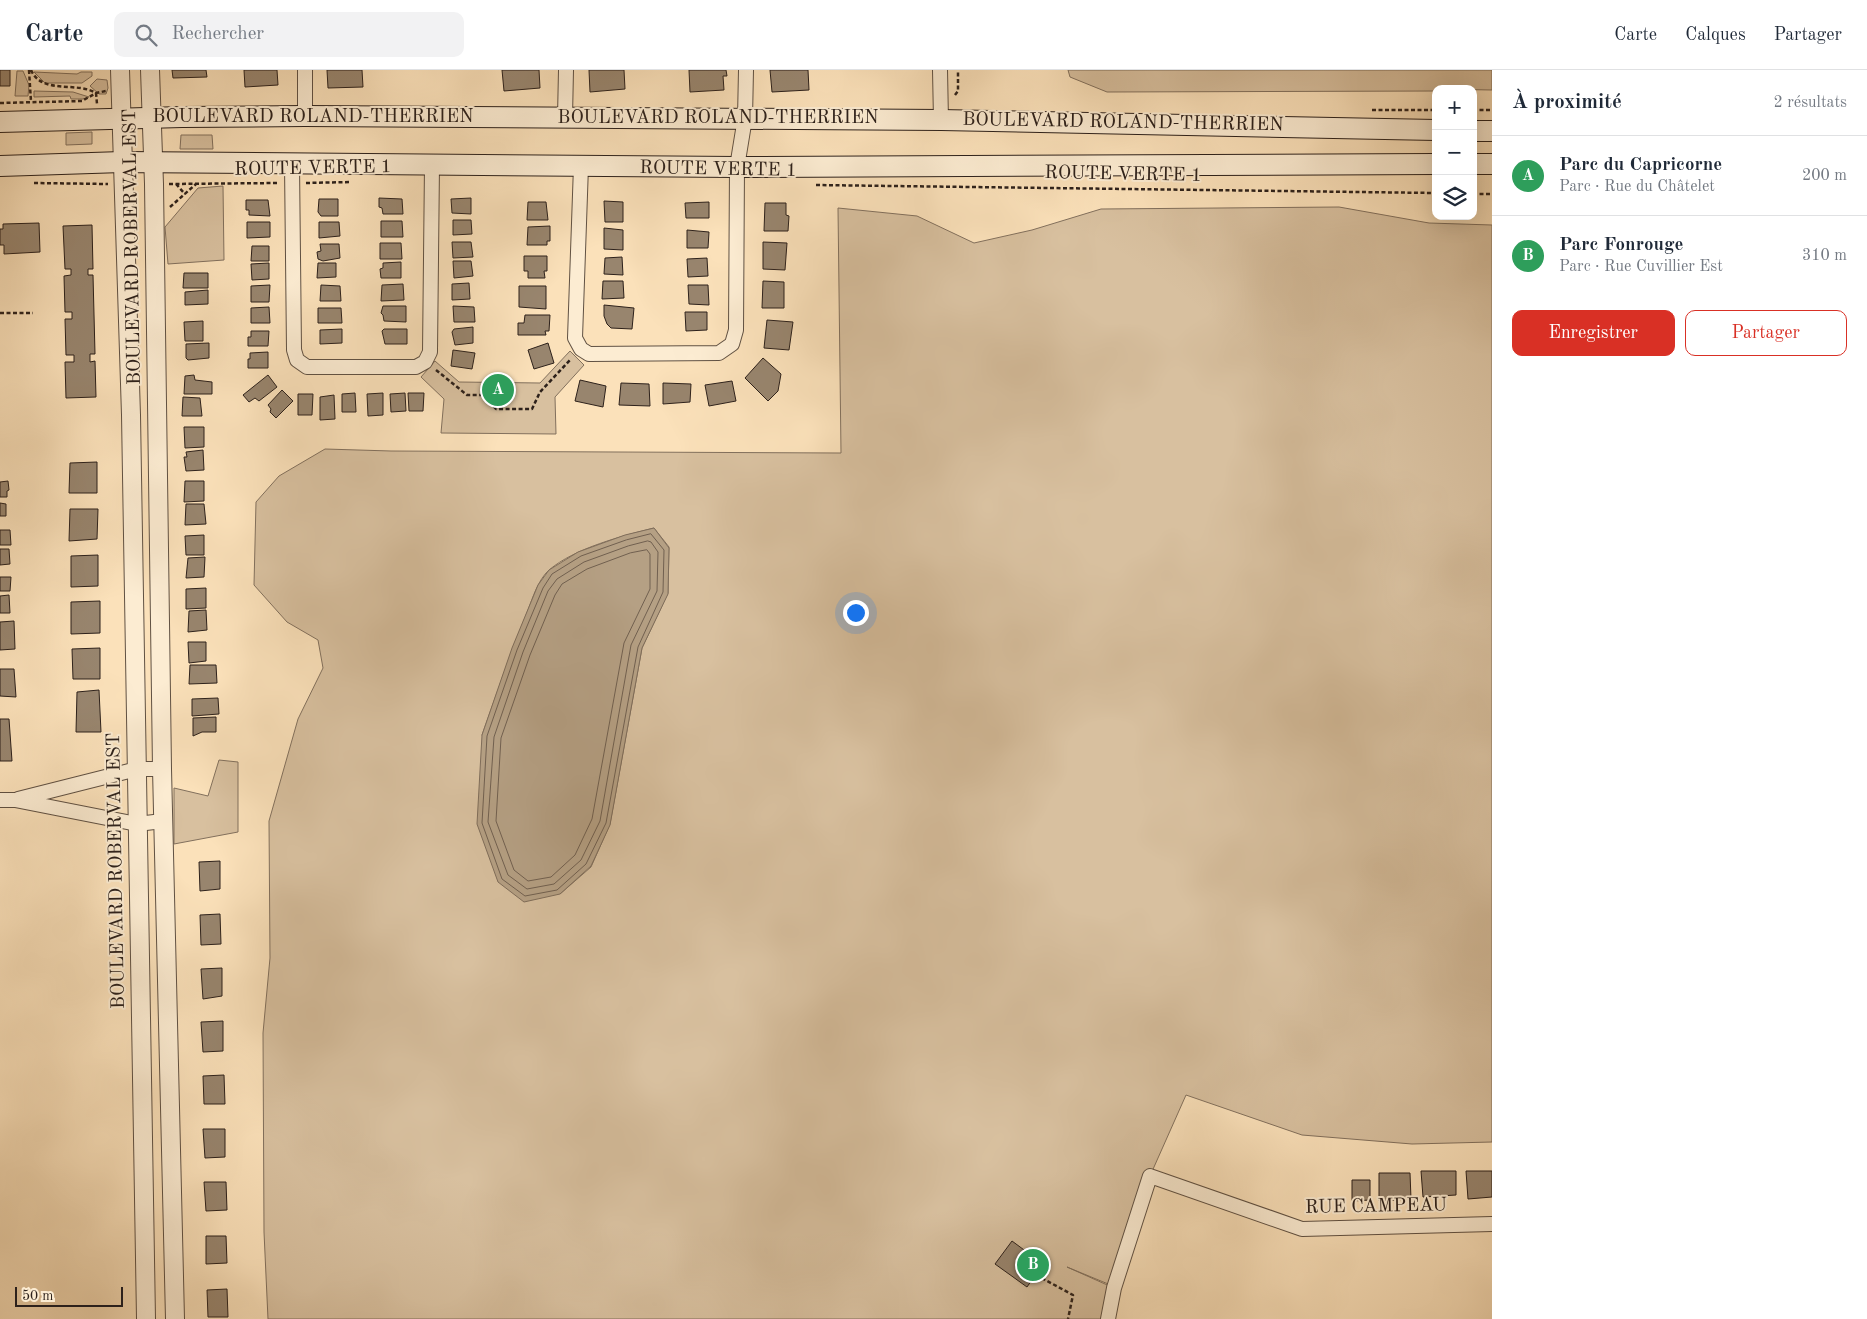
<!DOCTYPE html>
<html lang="fr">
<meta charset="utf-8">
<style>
body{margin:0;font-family:"Old Standard TT",serif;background:#f2f2f3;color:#1f2937}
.controls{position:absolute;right:15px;top:15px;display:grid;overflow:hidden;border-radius:10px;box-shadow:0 5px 20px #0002}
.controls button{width:45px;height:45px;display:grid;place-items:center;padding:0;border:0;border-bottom:1px solid #e0e1e3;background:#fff;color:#1f2937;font:25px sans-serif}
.scale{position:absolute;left:15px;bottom:12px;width:108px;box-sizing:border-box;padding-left:5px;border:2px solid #2d211b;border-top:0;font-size:14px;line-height:18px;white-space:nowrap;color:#2d211b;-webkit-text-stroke:4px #fcecd2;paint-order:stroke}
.you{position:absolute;left:855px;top:542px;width:18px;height:18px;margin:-12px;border:4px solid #fff;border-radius:50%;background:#1a73e8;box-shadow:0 0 0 8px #1a73e833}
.badge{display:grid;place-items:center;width:32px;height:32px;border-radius:50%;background:#d93025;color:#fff;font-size:16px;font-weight:700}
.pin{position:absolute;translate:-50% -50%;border:2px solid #fff;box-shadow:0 1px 5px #0006}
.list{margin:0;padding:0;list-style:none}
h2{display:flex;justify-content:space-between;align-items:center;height:65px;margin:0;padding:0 20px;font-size:21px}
h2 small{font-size:16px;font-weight:400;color:#747a83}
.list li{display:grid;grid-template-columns:32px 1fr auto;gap:15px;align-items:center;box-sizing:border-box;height:80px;padding:0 20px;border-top:1px solid #e0e1e3}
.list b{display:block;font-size:19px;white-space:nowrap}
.list p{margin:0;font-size:16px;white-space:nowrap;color:#747a83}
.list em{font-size:16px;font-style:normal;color:#747a83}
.actions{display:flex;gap:10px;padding:15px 20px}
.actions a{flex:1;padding:11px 0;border:1px solid #d93025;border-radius:10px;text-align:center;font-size:18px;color:#d93025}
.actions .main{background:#d93025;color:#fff}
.icon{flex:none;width:28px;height:28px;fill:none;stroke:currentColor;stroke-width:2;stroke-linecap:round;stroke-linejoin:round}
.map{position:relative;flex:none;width:1492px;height:1249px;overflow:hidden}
header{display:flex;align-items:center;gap:30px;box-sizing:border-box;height:70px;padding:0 25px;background:#fff;border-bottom:1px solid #e0e1e3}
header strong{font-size:24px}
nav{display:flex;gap:28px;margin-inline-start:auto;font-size:18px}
.search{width:350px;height:45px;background:#f2f2f3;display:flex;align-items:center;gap:12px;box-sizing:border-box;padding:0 18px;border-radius:10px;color:#747a83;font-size:19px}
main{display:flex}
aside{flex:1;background:#fff}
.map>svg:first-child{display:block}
.green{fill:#d8c09f;stroke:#82705d;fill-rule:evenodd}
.water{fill:#b5a084;stroke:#7f6d5a}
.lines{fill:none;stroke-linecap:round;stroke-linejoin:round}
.shore{stroke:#716050;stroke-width:1}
.building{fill:#98856e;stroke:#2d211b}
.minor-casing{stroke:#605143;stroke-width:16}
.tertiary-casing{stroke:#605143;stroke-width:20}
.secondary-casing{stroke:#2d211b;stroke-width:22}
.path{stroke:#2d211b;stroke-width:2.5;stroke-dasharray:4 2.5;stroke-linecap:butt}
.minor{stroke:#fcecd2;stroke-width:14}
.tertiary{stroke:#fcecd2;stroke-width:18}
.secondary{stroke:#fcecd2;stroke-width:20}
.labels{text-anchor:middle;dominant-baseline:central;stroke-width:4;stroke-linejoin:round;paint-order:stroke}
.street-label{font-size:19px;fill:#2d211b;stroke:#fcecd2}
</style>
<header>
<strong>Carte</strong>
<div class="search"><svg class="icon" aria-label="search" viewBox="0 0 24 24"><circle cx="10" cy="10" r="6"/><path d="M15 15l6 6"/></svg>Rechercher</div>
<nav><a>Carte</a><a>Calques</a><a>Partager</a></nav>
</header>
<main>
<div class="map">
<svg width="1492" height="1249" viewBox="0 0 1492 1249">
<rect width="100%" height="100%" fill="#fbe1ba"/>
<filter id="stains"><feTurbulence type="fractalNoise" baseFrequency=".004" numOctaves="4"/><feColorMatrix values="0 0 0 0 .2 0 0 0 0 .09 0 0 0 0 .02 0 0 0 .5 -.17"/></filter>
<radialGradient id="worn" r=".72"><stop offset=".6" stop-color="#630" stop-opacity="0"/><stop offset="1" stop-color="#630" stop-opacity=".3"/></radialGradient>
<path class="green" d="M1068,0h424v20l-56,-1v2l-329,1 -37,-15z
M17,1h6l6,14 -1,11h-13z
M34,2l43,2 4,-2h11v4l-10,7h-37z
M97,9l10,1 1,8 -2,6h-7l-9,-8z
M34,21l39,1 16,5 -6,2h-12l-1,-3 -36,1z
M92,62v12l-26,1v-12z
M181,65h31l1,14h-33z
M223,116l1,74 -56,4 -3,-37 33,-39z
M1339,137l90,16 63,2v917l-80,2 -110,-9 -116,-40 -36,81 -37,110 -46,-19 47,21 -5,31h-841l-4,-87 -1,-199 7,-75 -1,-137 29,-102 25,-51 -5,-28 -31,-18 -33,-37 2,-83 23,-26 46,-27 66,2 450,2 -3,-245 79,8 57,27 58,-13 69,-21zM654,458l15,19 -1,46 -26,55 -32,176 -19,43 -31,27 -78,-159c15,-42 29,-84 46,-125 5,-13 10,-30 21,-40 26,-22 73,-34 105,-42z
M570,281l14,14 -29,32 1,37 -115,-1 3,-34 -23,-22 14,-16 24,21 81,1z
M219,690l19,2v70l-64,12v-56l34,8z"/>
<path class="water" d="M654,458l15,20 -1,46 -26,54 -32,177 -19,41 -31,28 -36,8 -26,-20 -21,-58 5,-89 30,-87 26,-63 11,-15 29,-18 47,-17z"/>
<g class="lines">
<path class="shore" d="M651,464l13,16 -1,42 -25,55 -32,176 -20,41 -29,26 -32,6 -23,-17 -20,-56 5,-87 30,-86 26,-62 9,-14 29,-18 45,-16z
M648,471l3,1 7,10 -1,39 -26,54 -31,176 -19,39 -27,24 -27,5 -19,-14 -20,-53 6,-85 29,-85 25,-61 9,-12 27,-17 44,-16z
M647,480l3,4v35l-26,54 -32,176 -17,36 -24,22 -23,4 -14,-11 -18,-49 5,-83 29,-83 25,-60 7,-11 25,-15 43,-16z"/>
</g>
<path class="building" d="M0,0h10v16h-10z
M172,0h34l1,7 -34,1z
M244,0h33l1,15 -33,2z
M327,0h35l1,17 -35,1z
M502,0h37l1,18 -36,3z
M589,0h35l1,19 -35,3z
M689,0h37l1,6h-4l1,14 -34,2z
M770,0h38l1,20 -37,2z
M379,128l23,1 1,15h-20l-1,-6 -3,-1z
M471,128v16l-19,-1 -1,-14z
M319,129h19v17h-17l-3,-4z
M246,130h22l2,16 -21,-1v-5h-3z
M604,131l19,1v20h-18z
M528,132h18l2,18h-21z
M709,132v16h-23l-1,-15z
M765,133h21v12l3,1 -1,15h-24z
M453,150h18l1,14 -19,1z
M381,151h21l1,16h-22z
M247,152h23v15l-23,1z
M319,152h20l1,14 -21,2z
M39,153l1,29 -36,2v-9h-4v-16h3v-5z
M92,155l1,44h-5v6h5l2,79h-5v8l5,-1 1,36 -30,1 -1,-36h9v-7h-8l-1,-36h7v-7h-7l-1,-36 7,-1v-6h-6l-2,-43z
M550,156v15h-3v4h-20l1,-18z
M604,158l19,2v20l-19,-1z
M687,160l22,2 -1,16h-21z
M452,172h19l2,15 -20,1z
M763,172l24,1 -2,27 -22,-1z
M380,173h21l1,16h-22z
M320,174h19l1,14 -17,3 -5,-2 -1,-7 4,-1z
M252,176h17v15h-18z
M524,186h23v15h-3l1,7h-17v-7h-4z
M622,187l1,18 -19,-1 1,-16z
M707,188l1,18 -20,1 -1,-18z
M453,191h18l2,15 -19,2z
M401,192v16h-20l-1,-9 3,-1v-5z
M269,193v16l-17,1 -1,-16z
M318,193h18v14l-19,1z
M184,203h24v15h-25z
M603,211h20l1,17 -22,1z
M763,211l21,1v26h-22z
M469,213l1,16 -18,1v-16z
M403,214l1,16 -23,1 1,-16z
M270,215l-1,17h-18v-16z
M321,215l19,1 1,15h-21z
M688,215h20l1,20 -20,-1z
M519,216h27v23l-27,-2z
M208,220v14l-23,1v-13z
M604,235l30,3 -2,21 -21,-1 -4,-4 -3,-8z
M383,236h23v16l-22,-1 -1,-6 -2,-2z
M453,236l21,1 1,15h-21z
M269,237l1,16h-19v-15z
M318,238h23l1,15h-24z
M685,242h22v18l-21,1z
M525,245h25l-1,16h-4l1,4h-28v-12h6z
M767,250l26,2 -4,28 -25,-2z
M203,251v20h-18l-1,-19z
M473,257v16l-18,2 -3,-13 2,-3z
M342,259v14l-22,1v-14z
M384,259h23v15h-22l-3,-13z
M251,261h18l-1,15h-20v-9h3z
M209,273v15l-21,2 -2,-2v-14z
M548,273l6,20 -20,6 -6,-19z
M453,280l22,3 -3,16 -21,-3z
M268,282v16h-20v-9h2v-6z
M763,288l18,16 -3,17 -10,10 -23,-23z
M194,305l1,5 17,2v12h-28l1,-18z
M268,305l9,12 -18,14 -4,-3 -6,4 -6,-7z
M580,310l26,6 -3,21 -28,-6z
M732,311l4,20 -27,5 -4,-21z
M621,313l28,1 1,22 -31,-1z
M663,313l28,1 -1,18 -27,2z
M282,320l11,11 -17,17 -6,-6 1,-3 -3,-4z
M355,323l1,19h-14v-18z
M383,323v22l-15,1 -1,-22z
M405,323l1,18 -15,1 -1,-18z
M408,323h16l-1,18h-14z
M298,324h15l-1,21h-14z
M334,325l1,24 -15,1v-23z
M183,327l17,1 2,18h-20z
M184,357h20v20l-19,1z
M203,380l1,20 -18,1 -2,-14h3l-1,-5z
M97,392v31h-28l1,-30z
M8,411l1,9 -2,1v6h-7v-15z
M185,411h19v20l-20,1z
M0,433l6,1v12h-6z
M186,434h18l2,20 -21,1z
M70,439h28l-1,30 -28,2z
M0,460h10l1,15h-11z
M204,465v20h-18l-1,-19z
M0,479h9l1,15 -10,1z
M98,485v31l-27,1v-31z
M205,487l-1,20 -18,1 2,-20z
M0,507h11l-1,14h-10z
M206,518v20l-20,1v-20z
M9,525l1,18h-10v-17z
M100,531v32l-29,1v-32z
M206,540l1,20 -19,2 1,-21z
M14,551l1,28 -15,1v-28z
M188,572h18v19l-17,2z
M100,578v31h-27l-1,-30z
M190,595h26l1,18 -28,1z
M0,599h14l2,28 -16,-1z
M99,620l2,42h-25l1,-40z
M218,628l1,16 -27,2v-17z
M216,647v15h-14l-9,4v-18z
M0,649h9l3,42h-12z
M220,791v28l-20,2 -1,-29z
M220,844l1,30 -20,1 -1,-30z
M222,898v28l-19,3 -2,-30z
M223,951v30l-20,1 -2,-30z
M224,1005l1,29h-21l-1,-28z
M203,1059h22v28l-20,1z
M1421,1101h35v24l-33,2z
M1466,1101h26v26l-24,2z
M1379,1103h31l1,26 -32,2z
M1352,1110h18v20l-18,1z
M204,1112h22l1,28 -21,1z
M206,1166h20l1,27 -21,1z
M1012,1171l31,23 -16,23 -32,-23z
M227,1219l1,28h-20l-1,-27z"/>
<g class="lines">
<g class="minor-casing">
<path id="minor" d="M305,0v46
M940,0l1,50
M565,47l1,-47
M292,94l2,186 3,10 10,7h109l9,-5 5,-10 2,-187
M581,96l-6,172 6,11 8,5 130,-1 13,-9 4,-14 1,-163 8,-49 1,-48
M18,729l119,-30h25
M0,730h15l122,24 26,-3
M1108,1249l6,-31 36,-112 152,53 190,-5"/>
</g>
<g class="tertiary-casing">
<path id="tertiary" d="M120,0l11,345 15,904
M150,0l4,114 8,585 13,550"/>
</g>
<g class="secondary-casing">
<path id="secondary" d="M0,52l182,-5 123,-1 636,4 495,10
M1473,61h19
M1473,94h19
M0,96l122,-4 615,5 699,-3"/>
</g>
<path class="path" d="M29,0l2,32
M31,0c11,25 45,11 65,23
M96,23l1,11
M955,25l3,-4v-21
M0,33l82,-2 14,-8 10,-2
M1372,40h64
M1473,40h19
M34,113l74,1
M306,113l45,-1
M169,114l109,-1
M176,114l9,10
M816,115l620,8
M1473,124h19
M170,137l26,-23
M0,243h33
M436,300l31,25h16l13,14h36l8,-17 31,-33
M1036,1205l37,20 -5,24"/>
<use href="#minor" class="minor"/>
<use href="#tertiary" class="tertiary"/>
<use href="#secondary" class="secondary"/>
</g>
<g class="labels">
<g class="street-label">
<text x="313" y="47">BOULEVARD ROLAND-THERRIEN</text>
<text x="718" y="48">BOULEVARD ROLAND-THERRIEN</text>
<text transform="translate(1123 53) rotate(1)">BOULEVARD ROLAND-THERRIEN</text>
<text transform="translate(313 99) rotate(-1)">ROUTE VERTE 1</text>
<text transform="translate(718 100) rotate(1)">ROUTE VERTE 1</text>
<text transform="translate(1123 105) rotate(1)">ROUTE VERTE 1</text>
<text transform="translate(133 177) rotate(-91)">BOULEVARD ROBERVAL EST</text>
<text transform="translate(117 801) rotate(-91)">BOULEVARD ROBERVAL EST</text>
<text transform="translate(1376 1137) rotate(-1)">RUE CAMPEAU</text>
</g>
</g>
<rect width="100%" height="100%" filter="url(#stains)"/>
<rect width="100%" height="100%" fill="url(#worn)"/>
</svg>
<div class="controls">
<button>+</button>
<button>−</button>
<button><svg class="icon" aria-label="layers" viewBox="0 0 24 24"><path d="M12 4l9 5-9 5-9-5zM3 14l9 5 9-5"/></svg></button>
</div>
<div class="scale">50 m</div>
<div class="you"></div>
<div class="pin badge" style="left:498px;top:320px;background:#2e9e5b">A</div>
<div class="pin badge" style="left:1033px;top:1195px;background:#2e9e5b">B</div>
</div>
<aside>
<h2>À proximité<small>2 résultats</small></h2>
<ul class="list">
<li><span class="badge" style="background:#2e9e5b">A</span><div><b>Parc du Capricorne</b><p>Parc · Rue du Châtelet</p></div><em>200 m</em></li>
<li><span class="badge" style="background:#2e9e5b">B</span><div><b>Parc Fonrouge</b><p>Parc · Rue Cuvillier Est</p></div><em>310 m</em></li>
</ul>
<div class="actions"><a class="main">Enregistrer</a><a>Partager</a></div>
</aside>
</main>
